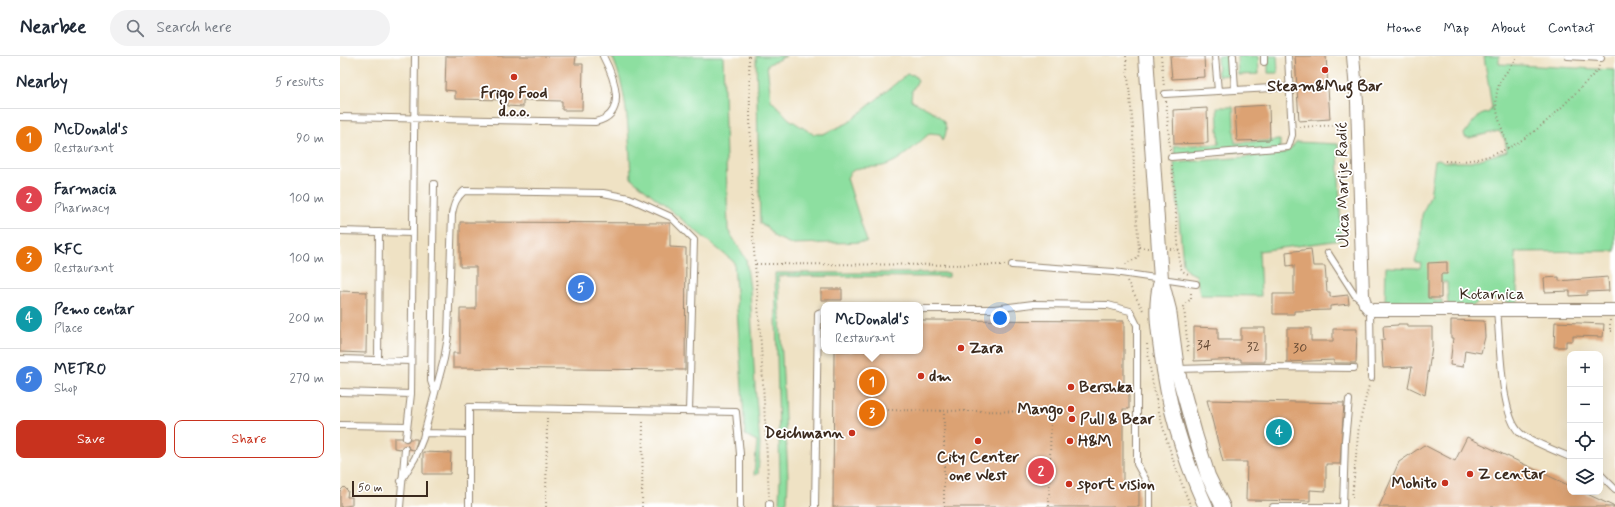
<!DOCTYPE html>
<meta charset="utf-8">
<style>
body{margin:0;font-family:Mynerve,sans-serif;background:#f2f2f3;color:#1f2937}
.controls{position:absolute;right:12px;bottom:12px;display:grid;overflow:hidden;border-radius:8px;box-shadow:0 4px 16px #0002}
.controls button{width:36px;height:36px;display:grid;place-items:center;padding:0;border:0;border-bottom:1px solid #e0e1e3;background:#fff;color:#1f2937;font:20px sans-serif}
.scale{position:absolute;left:12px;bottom:10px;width:76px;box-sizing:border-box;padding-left:4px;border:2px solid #3b2a1e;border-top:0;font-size:11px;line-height:14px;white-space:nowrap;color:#3b2a1e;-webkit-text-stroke:3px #fff;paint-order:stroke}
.you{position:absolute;left:660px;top:262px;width:14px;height:14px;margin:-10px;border:3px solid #fff;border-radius:50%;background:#1a73e8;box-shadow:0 0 0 6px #1a73e833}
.badge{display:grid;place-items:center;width:26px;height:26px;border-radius:50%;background:#c8321e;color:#fff;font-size:13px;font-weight:700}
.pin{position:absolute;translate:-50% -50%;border:2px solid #fff;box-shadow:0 1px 4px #0006}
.popup{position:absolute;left:481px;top:246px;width:102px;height:52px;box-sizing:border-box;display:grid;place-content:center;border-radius:8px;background:#fff;filter:drop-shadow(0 1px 3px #0005);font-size:13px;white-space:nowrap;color:#747a83}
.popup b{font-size:15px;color:#1f2937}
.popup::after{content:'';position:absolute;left:50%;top:100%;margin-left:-8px;border:8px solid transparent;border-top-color:#fff}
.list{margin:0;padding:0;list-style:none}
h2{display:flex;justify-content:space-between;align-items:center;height:52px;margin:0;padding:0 16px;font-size:17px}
h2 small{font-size:13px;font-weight:400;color:#747a83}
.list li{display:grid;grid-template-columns:26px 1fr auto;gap:12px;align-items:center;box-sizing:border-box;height:60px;padding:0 16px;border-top:1px solid #e0e1e3}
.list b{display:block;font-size:15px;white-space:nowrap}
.list p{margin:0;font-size:13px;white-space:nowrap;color:#747a83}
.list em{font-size:13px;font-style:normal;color:#747a83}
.actions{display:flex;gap:8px;padding:12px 16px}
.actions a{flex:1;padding:9px 0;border:1px solid #c8321e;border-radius:8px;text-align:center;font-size:14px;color:#c8321e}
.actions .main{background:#c8321e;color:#fff}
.icon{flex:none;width:22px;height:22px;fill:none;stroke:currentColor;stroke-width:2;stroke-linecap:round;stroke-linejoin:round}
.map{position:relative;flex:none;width:1275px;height:451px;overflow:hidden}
header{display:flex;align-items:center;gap:24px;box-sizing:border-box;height:56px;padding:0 20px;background:#fff;border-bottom:1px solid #e0e1e3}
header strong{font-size:19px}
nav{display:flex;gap:22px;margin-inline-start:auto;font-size:14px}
.search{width:280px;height:36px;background:#f2f2f3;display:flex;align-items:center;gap:10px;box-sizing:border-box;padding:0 14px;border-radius:22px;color:#747a83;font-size:15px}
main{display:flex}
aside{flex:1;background:#fff}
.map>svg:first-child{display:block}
.green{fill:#8ddfa0;stroke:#64845f}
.building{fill:#dca273}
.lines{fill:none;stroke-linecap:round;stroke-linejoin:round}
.service-casing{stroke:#958671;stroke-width:8}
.minor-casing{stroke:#958671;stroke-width:14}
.tertiary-casing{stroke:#958671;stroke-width:16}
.path{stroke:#958671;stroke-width:2;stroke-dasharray:1 3;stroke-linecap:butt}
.service{stroke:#fff;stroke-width:6}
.minor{stroke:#fff;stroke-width:12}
.tertiary{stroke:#fff;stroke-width:14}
.poi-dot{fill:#c8321e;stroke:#fff;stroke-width:1.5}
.labels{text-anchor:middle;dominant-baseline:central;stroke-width:3.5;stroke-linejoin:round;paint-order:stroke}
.number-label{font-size:14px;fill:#634833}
.poi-label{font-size:16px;font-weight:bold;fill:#3b2a1e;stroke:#fff;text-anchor:start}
.street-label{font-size:16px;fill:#3b2a1e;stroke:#fff}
</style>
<header>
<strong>Nearbee</strong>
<div class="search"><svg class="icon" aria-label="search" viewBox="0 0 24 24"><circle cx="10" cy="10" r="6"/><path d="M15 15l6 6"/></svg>Search here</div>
<nav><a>Home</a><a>Map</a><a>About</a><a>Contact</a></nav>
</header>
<main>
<aside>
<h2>Nearby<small>5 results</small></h2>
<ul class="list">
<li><span class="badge" style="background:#e8710a">1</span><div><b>McDonald's</b><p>Restaurant</p></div><em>90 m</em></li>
<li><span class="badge" style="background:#e0444e">2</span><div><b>Farmacia</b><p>Pharmacy</p></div><em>100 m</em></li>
<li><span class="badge" style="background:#e8710a">3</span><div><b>KFC</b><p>Restaurant</p></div><em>100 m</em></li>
<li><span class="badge" style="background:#0f9aa8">4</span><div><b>Pemo centar</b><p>Place</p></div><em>200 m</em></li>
<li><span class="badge" style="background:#3f7fe0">5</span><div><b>METRO</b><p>Shop</p></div><em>270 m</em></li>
</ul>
<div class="actions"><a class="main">Save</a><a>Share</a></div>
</aside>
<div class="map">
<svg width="1275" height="451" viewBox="0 0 1275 451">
<rect width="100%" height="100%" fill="#fff"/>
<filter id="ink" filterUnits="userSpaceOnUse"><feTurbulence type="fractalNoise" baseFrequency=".025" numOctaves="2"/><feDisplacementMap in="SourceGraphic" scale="8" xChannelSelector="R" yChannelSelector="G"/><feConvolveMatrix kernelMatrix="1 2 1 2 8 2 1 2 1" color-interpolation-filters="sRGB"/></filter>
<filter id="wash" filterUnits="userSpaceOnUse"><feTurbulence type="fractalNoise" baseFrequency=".012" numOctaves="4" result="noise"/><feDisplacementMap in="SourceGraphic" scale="16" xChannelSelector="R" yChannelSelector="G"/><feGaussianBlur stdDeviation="0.9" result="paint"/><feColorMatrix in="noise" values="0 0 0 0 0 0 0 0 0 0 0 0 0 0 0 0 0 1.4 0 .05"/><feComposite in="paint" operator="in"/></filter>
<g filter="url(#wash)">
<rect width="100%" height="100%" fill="#efe2c4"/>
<path class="green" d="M272,0h111l5,174 18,29 4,30 5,97 5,58 -2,30 -4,1 3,-34 -12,-6 -11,-173 -103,-84c-2,-39 -3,-87 -19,-122z
M416,0h30l-19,9 4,35 18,19 24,15h10l25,-11 59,-49 7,1 4,5 -6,11 -1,9c15,9 45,18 32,40l-3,-6 -10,-1c-13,11 -28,27 -44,32 -14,5 -32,-3 -39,13l20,64 -76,2 -16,-7 -9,-11 -6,-2z
M877,0h11l1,19 -11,1z
M897,0h21l1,18 -21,1z
M928,0h9l1,17h-10z
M1144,0h15v8l116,6v181l-100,1 3,54 -20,-7h-17l-8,7h-25l-1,-24h-19v16h5l1,3 8,-1v6l-57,-2 1,-37 34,1 1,-5 -6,-1 5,-18 2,-29 8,-19 5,-36 4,-1 5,3h27l36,-11 -2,-11 -6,-9 -30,7 -4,-1 -1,-3c7,-9 12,-20 24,-21l4,-5z
M877,51h16l2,36 45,-3v10l-105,5 -1,-9 45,-2z
M956,86l42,2 3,96 -82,11 2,45 -61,-1 -4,-20 -8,-3 -5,-8 -9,-101 107,-9 9,-4z
M435,217h174v4l-171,-1 10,202 -1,24 -5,3 -3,-3 1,-24z"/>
<g id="blocks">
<path class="building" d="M106,0h130l-1,8h8l-1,46h-20v-9l-39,-1v7l-16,-1v-6l-52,-1v-8l-10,-1z
M830,0h34l1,21 -33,2z
M955,0h31l4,63 -31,2z
M929,49l1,35 -33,1 -2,-34z
M867,52l1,35 -34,1 -1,-34z
M120,166l210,1v24l16,1 -1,122 -232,-2v-15h7v-44h16v-42h-16z
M971,193l2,17h12l2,26h3v5l18,-2 1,9 -19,2v4l-36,1v3h-21v-20h21v-29l-7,1 -1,-14z
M1107,206v12h-6v24h-13v-35z
M1219,221v4l49,-4 1,14 -22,1v3l-17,1v-5l-25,1 -1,-14z
M481,233h21v11h-21z
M0,235l27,1 -1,61 -26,-1z
M580,264l204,1v67l5,1v20h-6v73h16v25h-306l1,-156h86z
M1111,264l33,1 1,16 -4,16 -16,-3 -2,17 -13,-2 3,-27h-2z
M1215,266l49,2 -1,13 -30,-1v5h-7v6h-12z
M1058,268h9v3h25v19l-7,49 -17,-8 4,-20 -29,1 -2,-28h3l-1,-14 15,-1z
M854,271l24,1v12h23v-12h24v34h-24v-3l-47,2z
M947,272h24v13h22v-12h24l-1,34h-22v-3l-47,2z
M867,344l137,3 -4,61h-14v27l-16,-1v11l-64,-1 1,-38h-24z
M1127,381l103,49v6h13l32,15h-236l20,-45 25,-17 31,16z
M54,382h8l4,4 4,-3h7v3l-3,8 -5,-1 -1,-3 -3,-1 -5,4 -6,-1z
M83,396l28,1 -1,21h-27z
M4,431l4,4 -1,6h5v8l-12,2v-16z"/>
</g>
</g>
<g filter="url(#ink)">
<use href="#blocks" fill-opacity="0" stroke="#958671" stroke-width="1"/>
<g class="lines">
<g class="service-casing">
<path id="service" d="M893,0l2,34 55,-3
M924,0v6
M1228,0l33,2
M878,35l17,-1
M825,38l53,-3 -3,-35
M0,61l255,5c34,-7 19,-45 8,-66
M831,101l117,-10 4,-12 -4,-79
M94,128l-3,197 4,12
M0,175l73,2
M988,197l27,42 9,8
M672,209l102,7 82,12
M580,253h74l39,-5 75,1 22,6 7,14v139l13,24v19
M1030,254l1,68
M1157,254c3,27 3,106 23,123 8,7 38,19 50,24
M0,303l71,2
M38,304l1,-128
M837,313l77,-2 100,1
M0,336l71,2
M0,369l67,1
M84,377l45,1
M66,382l5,-44 4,-338
M1260,418l15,15
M61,425l14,-23 8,-20 21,-79 4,-22 4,-123c2,-10 4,-16 12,-23l139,2 26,5 42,19 23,23 -5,171
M429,448v3
M60,451l5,-58
M129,451v-100l267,5 4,42v53
M475,451l3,-194 6,-2
M933,451h70l2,-67 4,-40"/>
</g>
<g class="minor-casing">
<path id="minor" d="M1013,0l4,46 6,194 2,8 5,6h245"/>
</g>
<g class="tertiary-casing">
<path id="tertiary" d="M806,0l15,223 8,31 8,59 18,65 13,42 15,31
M820,229c-5,22 -2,43 1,64 7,58 21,105 45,158"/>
</g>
<path class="path" d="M409,0l3,167 9,122 8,151
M786,0l7,72 1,50 5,72 -1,8 -12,5v3
M821,0l3,31
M826,45l4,49
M960,71l41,-2
M1168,92c-6,-23 -18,-42 -8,-66 5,-10 13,-16 17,-26
M1105,105c70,4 108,-46 153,-91l1,-5
M832,109l8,102 4,5 6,3
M799,191l9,1
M830,193l9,1
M416,208l249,1
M787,225l17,31
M1270,264v11h5
M807,288c6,57 22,110 44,163
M848,295l-4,-44 2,-4 5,-4v-8
M544,354l167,2 -2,95
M1012,442l7,-73 10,-40
M206,451l1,-91
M302,451l1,-89
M604,451v-96"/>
<use href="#service" class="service"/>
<use href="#minor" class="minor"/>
<use href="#tertiary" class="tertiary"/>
</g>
</g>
<g class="poi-dot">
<circle cx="985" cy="14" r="4"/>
<circle cx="174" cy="21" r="4"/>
<circle cx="621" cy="292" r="4"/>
<circle cx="581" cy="320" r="4"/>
<circle cx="731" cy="331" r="4"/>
<circle cx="731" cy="353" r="4"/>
<circle cx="732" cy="363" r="4"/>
<circle cx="512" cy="377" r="4"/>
<circle cx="638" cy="385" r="4"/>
<circle cx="730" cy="385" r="4"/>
<circle cx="1130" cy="418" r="4"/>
<circle cx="1105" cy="427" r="4"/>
<circle cx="729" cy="428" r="4"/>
</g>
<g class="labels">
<g class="number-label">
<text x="864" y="289">34</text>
<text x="913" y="291">32</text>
<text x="960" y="292">30</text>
</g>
<g class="poi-label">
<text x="985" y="30" text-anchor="middle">Steam&amp;Mug Bar</text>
<text x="174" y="37" text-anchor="middle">Frigo Food<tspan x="174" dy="18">d.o.o.</tspan></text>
<text x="629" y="292">Zara</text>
<text x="589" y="320">dm</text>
<text x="739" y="331">Bershka</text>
<text x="723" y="353" text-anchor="end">Mango</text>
<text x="740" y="363">Pull &amp; Bear</text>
<text x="504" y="377" text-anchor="end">Deichmann</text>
<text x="738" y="385">H&amp;M</text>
<text x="638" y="401" text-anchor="middle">City Center<tspan x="638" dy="18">one West</tspan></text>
<text x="1138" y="418">Z centar</text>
<text x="1097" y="427" text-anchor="end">Mohito</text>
<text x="737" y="428">sport vision</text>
</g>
<g class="street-label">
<text transform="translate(1003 129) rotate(-91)">Ulica Marije Radić</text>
<text x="1152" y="238">Kotarnica</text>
</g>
</g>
</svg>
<div class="controls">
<button>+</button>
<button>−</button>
<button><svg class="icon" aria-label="locate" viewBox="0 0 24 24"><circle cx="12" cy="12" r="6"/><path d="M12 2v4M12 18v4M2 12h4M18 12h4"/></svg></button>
<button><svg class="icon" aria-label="layers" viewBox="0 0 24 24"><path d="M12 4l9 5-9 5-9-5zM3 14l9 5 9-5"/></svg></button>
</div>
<div class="scale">50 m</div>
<div class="you"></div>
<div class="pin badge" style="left:532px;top:326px;background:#e8710a">1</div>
<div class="popup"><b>McDonald's</b>Restaurant</div>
<div class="pin badge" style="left:701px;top:415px;background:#e0444e">2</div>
<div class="pin badge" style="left:532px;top:357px;background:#e8710a">3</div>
<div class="pin badge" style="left:939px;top:376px;background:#0f9aa8">4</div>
<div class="pin badge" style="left:241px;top:232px;background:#3f7fe0">5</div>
</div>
</main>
